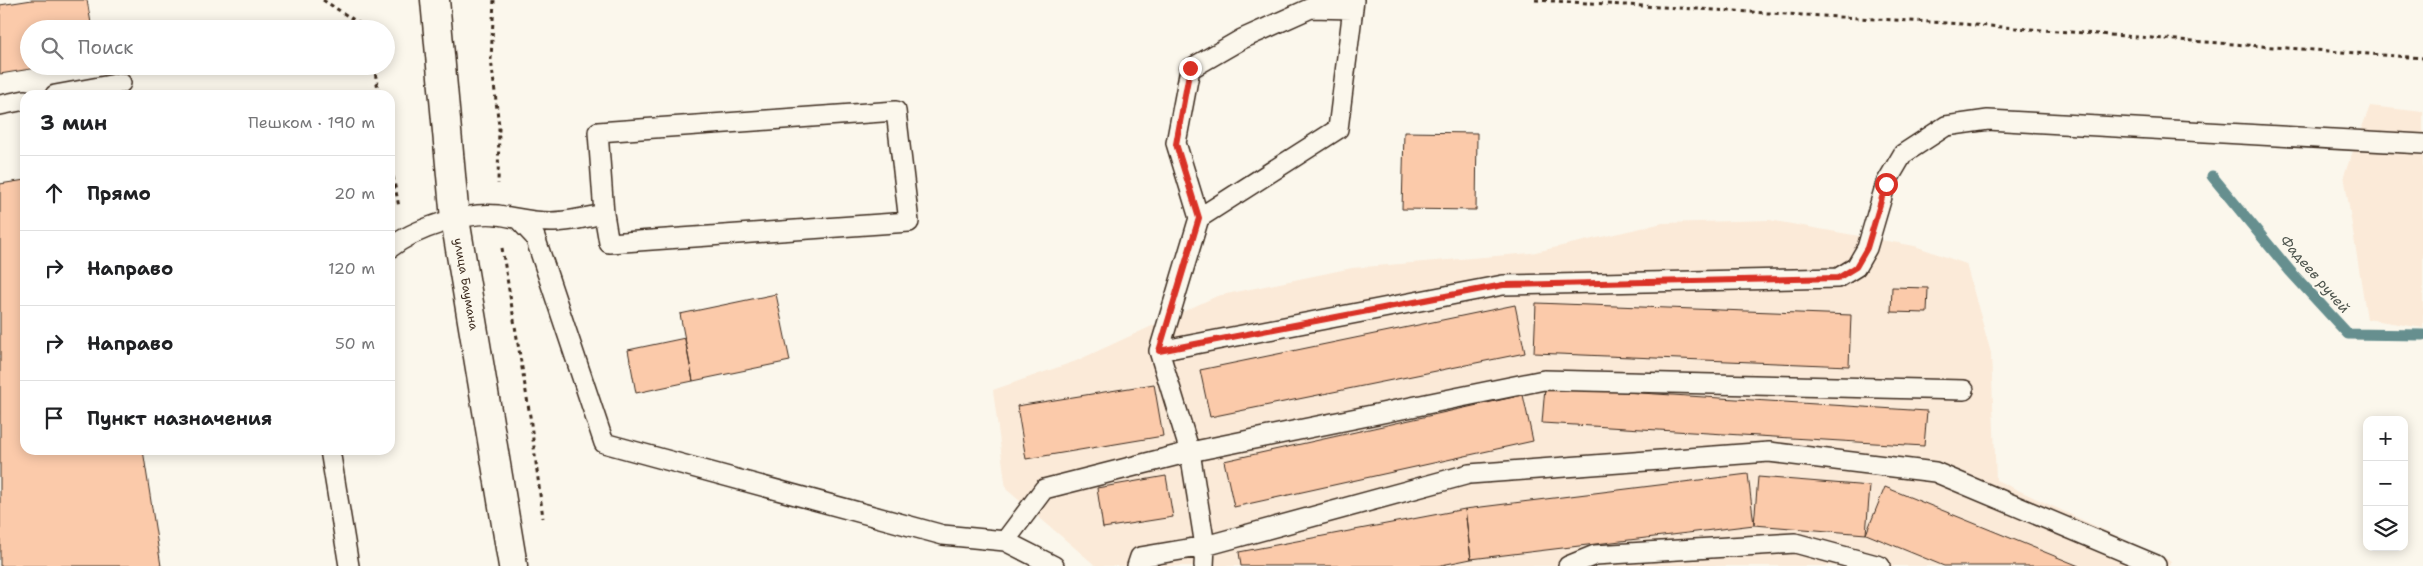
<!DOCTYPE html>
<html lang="ru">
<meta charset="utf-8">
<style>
body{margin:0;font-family:"Shantell Sans",sans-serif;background:#f6f6f6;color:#202124}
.controls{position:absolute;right:15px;bottom:15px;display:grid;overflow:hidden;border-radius:10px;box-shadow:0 2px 12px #0003}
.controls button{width:45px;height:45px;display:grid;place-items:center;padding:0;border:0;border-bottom:1px solid #e0e0e0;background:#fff;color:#202124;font:25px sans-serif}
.stop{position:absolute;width:15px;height:15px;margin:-11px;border:4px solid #d93025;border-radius:50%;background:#fff}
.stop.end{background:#d93025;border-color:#fff;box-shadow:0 1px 5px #0008}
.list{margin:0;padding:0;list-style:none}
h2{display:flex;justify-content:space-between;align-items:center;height:65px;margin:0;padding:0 20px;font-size:21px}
h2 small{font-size:16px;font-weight:400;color:#757577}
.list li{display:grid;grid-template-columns:32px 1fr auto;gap:15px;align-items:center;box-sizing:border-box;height:75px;padding:0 20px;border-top:1px solid #e0e0e0}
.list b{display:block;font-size:19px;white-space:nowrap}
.list em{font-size:16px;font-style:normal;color:#757577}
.icon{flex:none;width:28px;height:28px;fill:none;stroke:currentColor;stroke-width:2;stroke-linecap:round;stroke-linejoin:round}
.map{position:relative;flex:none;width:2423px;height:566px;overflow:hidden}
.search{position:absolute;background:#fff;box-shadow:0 2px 12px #0003;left:20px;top:20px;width:375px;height:55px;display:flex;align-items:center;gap:12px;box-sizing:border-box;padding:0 18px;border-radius:28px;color:#757577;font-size:19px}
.panel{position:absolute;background:#fff;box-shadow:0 2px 12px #0003;left:20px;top:90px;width:375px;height:365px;border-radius:15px}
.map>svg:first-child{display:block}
.built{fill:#fbead8}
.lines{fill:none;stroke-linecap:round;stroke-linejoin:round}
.stream{stroke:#668f8f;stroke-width:11}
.building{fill:#fbcaaa;stroke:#3b2a1e}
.lane-casing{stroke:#3b2a1e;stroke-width:22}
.secondary-casing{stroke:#3b2a1e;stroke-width:31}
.path{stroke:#3b2a1e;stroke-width:3;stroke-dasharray:4 4;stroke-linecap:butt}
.lane{stroke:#fbf7ec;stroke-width:19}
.secondary{stroke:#fbf7ec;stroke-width:28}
.route{stroke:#d93025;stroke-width:6}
.labels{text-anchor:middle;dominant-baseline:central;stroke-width:4;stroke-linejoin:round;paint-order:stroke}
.street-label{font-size:12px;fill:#3b2a1e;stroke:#fbf7ec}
.water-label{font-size:14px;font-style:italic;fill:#4d544d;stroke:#fbf7ec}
</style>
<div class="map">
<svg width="2423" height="566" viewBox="0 0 2423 566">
<rect width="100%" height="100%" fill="#fbf7ec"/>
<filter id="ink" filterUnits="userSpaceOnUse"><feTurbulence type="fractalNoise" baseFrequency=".02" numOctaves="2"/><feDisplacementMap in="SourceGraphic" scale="10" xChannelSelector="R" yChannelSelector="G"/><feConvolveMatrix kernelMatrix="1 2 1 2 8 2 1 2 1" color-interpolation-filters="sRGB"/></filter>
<g filter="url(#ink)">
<path class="built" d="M2370,106l53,6v216l-56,-9 -23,-144z
M1769,220l146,26 51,18 25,89 5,127 175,81 -2,5h-1073l-90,-77 -13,-99 83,-29 141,-65 135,-28 179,-15 132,-30z"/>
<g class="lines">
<path class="stream" d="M2212,176l78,95 58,63 75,1"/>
</g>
<path class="building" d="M32,0h55l5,29h-63v37h20l-49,8v-69z
M1404,132l73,1 -1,77 -74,-1z
M25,180v270h118l18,116h-161v-382z
M1892,287l36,1 -1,25 -36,-1z
M776,294l14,67 -97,20 -13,-67z
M1536,303l315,12 -2,51 -315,-13z
M1515,305l10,48 -315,64 -10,-47z
M685,338l8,43 -57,12 -8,-43z
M1154,384l9,52 -137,23 -9,-53z
M1545,387l382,24 -3,35 -382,-23z
M1523,395l10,46 -299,66 -10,-46z
M1748,474l6,51 -283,34 -6,-50z
M1166,476l7,41 -70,11 -6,-40z
M1758,477l112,9 -4,48 -112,-9z
M1885,487l194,79h-135l-78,-32z
M1465,509l6,50 -34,7h-196l-2,-14z"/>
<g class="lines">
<g class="lane-casing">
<path id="lane" d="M55,95l66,-12
M0,105l25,-5
M1199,218l139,-89 16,-129
M520,221l15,16 69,206 339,92 62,6 49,25
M390,248c24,-19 77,-37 108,-33 19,3 32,7 53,7 17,0 36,-5 53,-8l5,29 300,-21 -13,-111 -298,21 6,82
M1159,351l344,-66 335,-7 18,-11 11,-19 19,-65 17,-29 43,-28 42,-6 435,24
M330,450l19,116
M1005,541l39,-52 146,-37 354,-72 420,10
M1137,566l3,-9 65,-11 264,-72 300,-22 166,20 221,93
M1204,566l1,-20 -15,-94 -31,-101 40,-133 -23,-75 14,-74 52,-30 69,-31 41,1
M1568,566l27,-11 200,-12 85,23"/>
</g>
<g class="secondary-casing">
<path id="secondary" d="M435,0l20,219 58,347"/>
</g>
<path class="path" d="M323,0l45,29
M494,0l-3,59 8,67 -1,58
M1535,0l413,23 475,35
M374,66l5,29
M390,161l9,46
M502,248l28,168 13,102"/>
<use href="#lane" class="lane"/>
<use href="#secondary" class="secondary"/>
</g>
</g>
<g class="lines" filter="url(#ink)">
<path class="route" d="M1190,68l-14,76 23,74 -40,133 344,-66 335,-7 18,-11 11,-19 19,-64"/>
</g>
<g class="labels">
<g class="street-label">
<text transform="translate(466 284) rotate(80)">улица Баумана</text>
</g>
<g class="water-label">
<text transform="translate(2315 274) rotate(49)">Фадеев ручей</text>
</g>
</g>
</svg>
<div class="controls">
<button>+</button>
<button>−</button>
<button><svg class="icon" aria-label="layers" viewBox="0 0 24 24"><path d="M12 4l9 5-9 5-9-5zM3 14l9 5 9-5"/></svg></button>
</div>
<div class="stop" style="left:1886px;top:184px"></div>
<div class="stop end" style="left:1190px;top:68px"></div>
<div class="search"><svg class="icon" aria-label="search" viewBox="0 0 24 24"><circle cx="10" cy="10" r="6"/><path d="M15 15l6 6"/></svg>Поиск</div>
<section class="panel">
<h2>3 мин<small>Пешком · 190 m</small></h2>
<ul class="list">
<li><svg class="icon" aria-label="ahead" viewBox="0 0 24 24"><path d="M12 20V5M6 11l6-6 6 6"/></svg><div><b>Прямо</b></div><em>20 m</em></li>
<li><svg class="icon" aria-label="right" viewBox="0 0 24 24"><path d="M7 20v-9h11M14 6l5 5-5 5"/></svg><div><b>Направо</b></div><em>120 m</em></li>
<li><svg class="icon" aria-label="right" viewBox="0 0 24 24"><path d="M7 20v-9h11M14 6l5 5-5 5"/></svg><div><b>Направо</b></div><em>50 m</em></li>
<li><svg class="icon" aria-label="arrive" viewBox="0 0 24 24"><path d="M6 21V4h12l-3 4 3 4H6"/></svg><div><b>Пункт назначения</b></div></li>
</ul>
</section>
</div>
